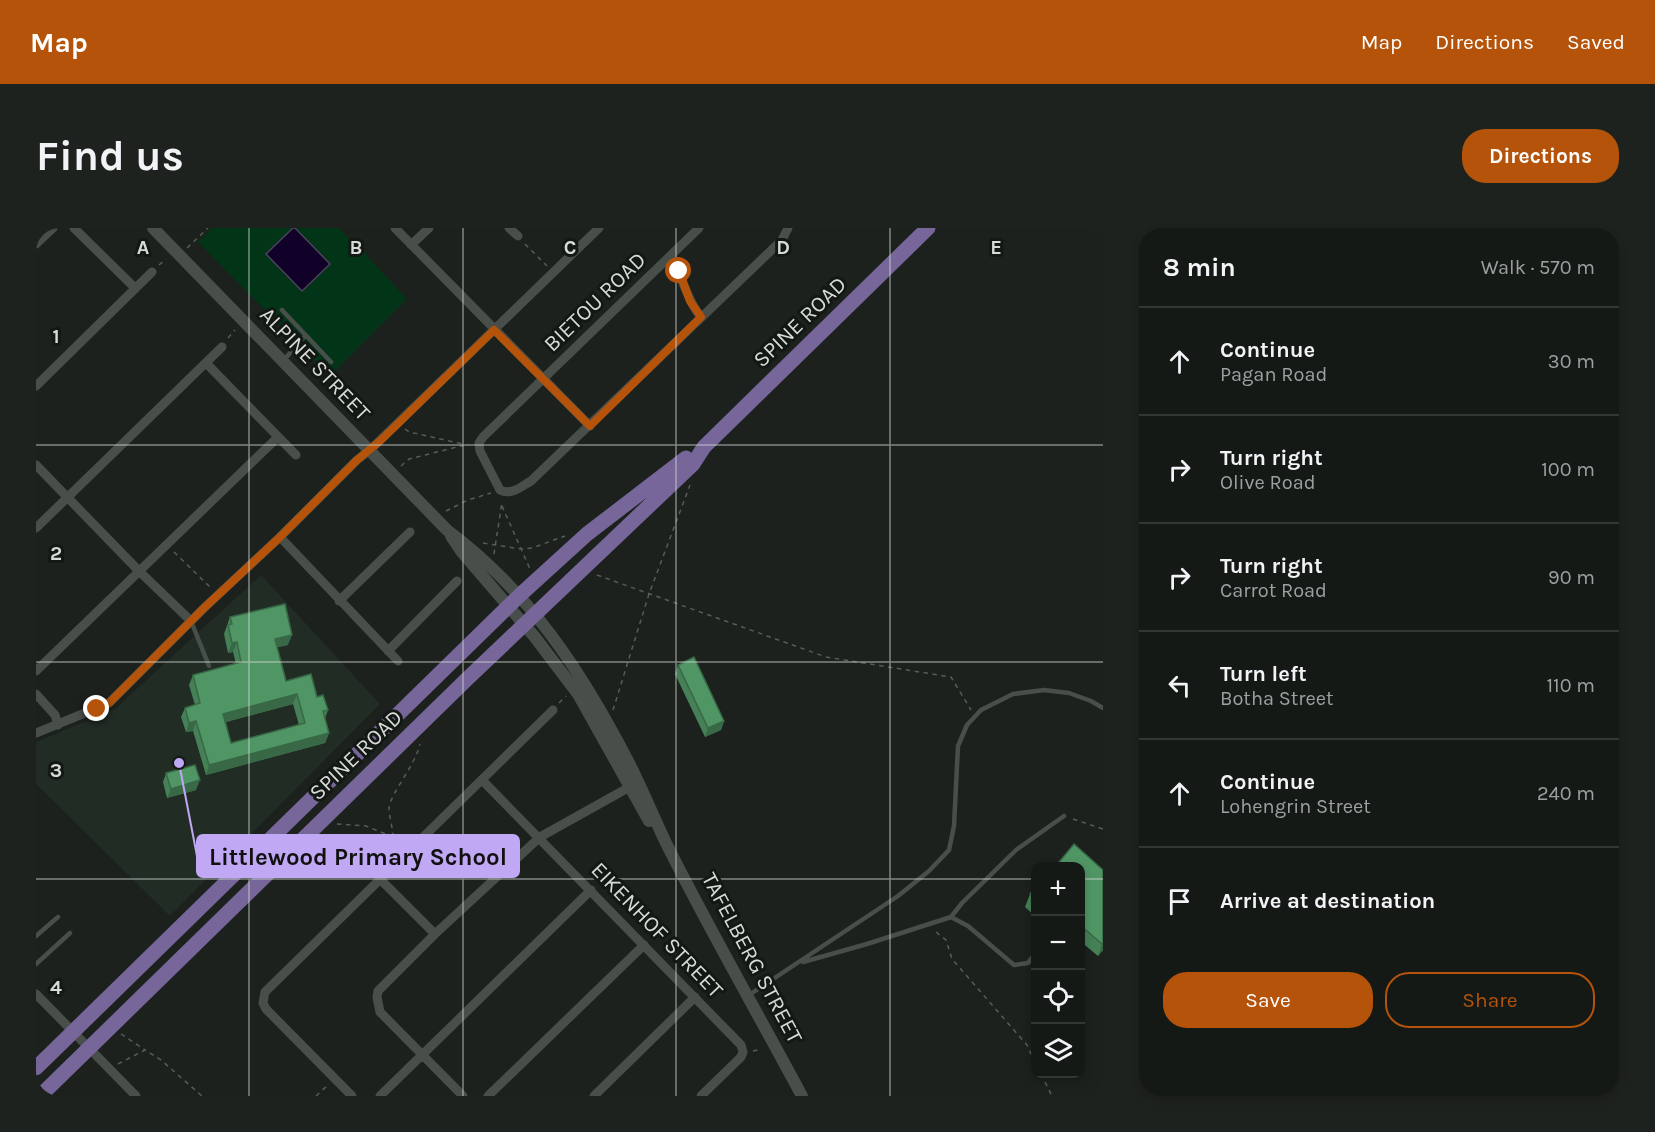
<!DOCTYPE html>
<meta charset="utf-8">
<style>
body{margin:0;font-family:Karla,sans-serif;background:#1e221f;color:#f1f3f6}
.controls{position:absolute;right:18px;bottom:18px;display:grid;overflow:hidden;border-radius:12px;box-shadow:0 3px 9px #0003}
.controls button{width:54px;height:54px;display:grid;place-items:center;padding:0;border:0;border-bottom:2px solid #343835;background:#151916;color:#f1f3f6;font:30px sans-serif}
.stop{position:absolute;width:18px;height:18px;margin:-14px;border:4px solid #b45309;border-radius:50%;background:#fff}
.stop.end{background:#b45309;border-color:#fff;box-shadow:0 2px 6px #0008}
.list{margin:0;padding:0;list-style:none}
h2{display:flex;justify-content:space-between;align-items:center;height:78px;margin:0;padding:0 24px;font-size:26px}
h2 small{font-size:20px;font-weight:400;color:#9da0a1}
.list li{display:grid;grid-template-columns:39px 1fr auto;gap:18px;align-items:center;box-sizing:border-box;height:108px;padding:0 24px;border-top:2px solid #343835}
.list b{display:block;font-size:22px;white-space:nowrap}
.list p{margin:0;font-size:20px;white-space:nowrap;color:#9da0a1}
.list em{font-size:20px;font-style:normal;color:#9da0a1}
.actions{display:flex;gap:12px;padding:18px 24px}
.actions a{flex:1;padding:14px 0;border:2px solid #b45309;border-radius:24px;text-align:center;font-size:21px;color:#b45309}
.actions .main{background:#b45309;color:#fff}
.icon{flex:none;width:33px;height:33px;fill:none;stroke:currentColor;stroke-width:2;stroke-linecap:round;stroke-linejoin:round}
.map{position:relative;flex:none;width:1067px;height:868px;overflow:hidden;border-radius:24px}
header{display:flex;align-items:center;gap:36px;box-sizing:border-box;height:84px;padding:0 30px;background:#b45309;color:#fff}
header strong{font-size:28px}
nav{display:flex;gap:33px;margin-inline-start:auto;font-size:21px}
.intro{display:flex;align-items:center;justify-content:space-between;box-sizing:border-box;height:144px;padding:0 36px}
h1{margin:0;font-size:42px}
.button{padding:15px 27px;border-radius:24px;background:#b45309;color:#fff;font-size:21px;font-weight:700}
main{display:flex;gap:36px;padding:0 36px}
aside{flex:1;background:#151916;border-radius:24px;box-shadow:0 3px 9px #0003}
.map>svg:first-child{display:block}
.built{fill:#212c24}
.green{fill:#023517}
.water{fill:#110028;stroke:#4c425c;stroke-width:1.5}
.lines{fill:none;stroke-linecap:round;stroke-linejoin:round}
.path{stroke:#585c58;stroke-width:1.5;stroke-dasharray:4.5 4.5;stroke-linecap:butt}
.service{stroke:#484f4a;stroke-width:4.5}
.minor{stroke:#484f4a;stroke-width:9}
.tertiary{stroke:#484f4a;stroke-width:12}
.primary{stroke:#76669a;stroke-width:15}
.wall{fill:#458056;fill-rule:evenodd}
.shaded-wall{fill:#386846}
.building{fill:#509564;stroke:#386846;stroke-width:1.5;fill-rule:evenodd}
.route{stroke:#b45309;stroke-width:8}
.grid{fill:none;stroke:#d7dbd7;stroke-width:1.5;stroke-opacity:0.55}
.labels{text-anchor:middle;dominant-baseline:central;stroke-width:6;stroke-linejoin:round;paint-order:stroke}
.street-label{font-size:22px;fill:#d7dbd7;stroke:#131814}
.grid-label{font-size:20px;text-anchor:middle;font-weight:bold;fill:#d7dbd7;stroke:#131814;stroke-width:6;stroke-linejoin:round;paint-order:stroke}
.leader{fill:none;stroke:#c0a8f4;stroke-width:2}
.callout-dot{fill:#c0a8f4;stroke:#131814;stroke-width:2}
.callout{fill:#c0a8f4;stroke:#c0a8f4;stroke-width:2}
.callout-label{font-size:24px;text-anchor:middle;font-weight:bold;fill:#111}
</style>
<header>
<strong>Map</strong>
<nav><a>Map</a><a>Directions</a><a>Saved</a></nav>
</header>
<div class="intro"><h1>Find us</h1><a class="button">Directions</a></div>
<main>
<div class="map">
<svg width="1067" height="868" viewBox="0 0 1067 868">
<rect width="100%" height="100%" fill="#1c211d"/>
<path class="built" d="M225,347l119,129 -210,212 -134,-132v-42l79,-33z"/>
<path class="green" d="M176,0h127l16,16 4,-4 8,16 40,43 -77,77 -132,-134z"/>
<path class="water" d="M257,0h2l35,36 -28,27 -36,-37z"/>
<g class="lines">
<path class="path" d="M489,16l22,22
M151,20l21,-20
M123,37l7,-6
M192,110l7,-8
M369,201l4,3 54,12
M365,238l8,-7 60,-15
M466,278l28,63
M410,283l22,-11 23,-7
M447,315l38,6 11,-1 33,-12
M138,324l38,37
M458,326l8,-52
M561,347l229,82 125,20 20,33
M523,475l7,-7
M577,482l36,-116 41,-109
M1037,591l30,10
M301,596l29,2 27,11 3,14
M357,609c0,-9 -4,-20 -4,-29 1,-14 27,-44 31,-64
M900,704l10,8 6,19 75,86 8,18
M85,806l24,16
M717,823l8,-2
M82,836l27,-14 16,10 41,36
M1005,846l11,22
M280,868l12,-11"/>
<path class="service" d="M246,82l49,52
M247,133l22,-25
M155,393l18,45
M915,689l11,-14 54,-53 48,-34
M0,708l22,-19
M767,734l64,-18 84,-27 17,9 46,39 14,-2 7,-9
M0,736l34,-31
M713,767l149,-99 31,-25 20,-21 5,-24 4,-80 9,-21 14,-15 32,-16 31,-4 25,3 22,8 12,7"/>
<path class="minor" d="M38,0l61,60
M359,0l195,198
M473,0l9,8
M663,0l-216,209 -4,6 1,8 20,39c11,6 22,-4 31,-9l251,-241 6,-12
M0,16l17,-16
M375,17l18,-17
M633,30c15,18 17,42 32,59
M170,135l90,92
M0,158l116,-114
M0,237l103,106 52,50
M0,300l186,-181
M244,309l118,124
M303,373l71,-69
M352,423l69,-70
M0,443l242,-234
M0,466l19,21 3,10
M0,505l73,-30 95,-95 76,-71 77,-77 13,-10 229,-222
M446,552l259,265 2,7 -2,5 -40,39
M344,651l55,55
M0,766l100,102
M316,868l-86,-87 -3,-6 2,-11 288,-282
M344,868l211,-206
M427,868l-83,-84 -3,-15 1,-6 57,-57 105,-97 95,-53
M452,868l156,-151
M558,868l101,-99"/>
<path class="tertiary" d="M117,0l294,302c82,61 135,142 181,231 14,27 25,55 38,82 43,86 91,169 136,253
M415,308l10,15 73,85 44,58 71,127"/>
<path class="primary" d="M0,840l484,-473 67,-61 99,-76
M4,868l427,-417 226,-215 11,-17 224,-219"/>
</g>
<path class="wall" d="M194,389l58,28 -11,2 9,34 31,16 11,13 -3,8 4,15 -4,10 -119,32 -13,-44 -7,1 -5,-15 4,-9 10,-3 -6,-20 4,-10 43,-11 -3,-12 -5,1 -4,-19zM257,476l6,21 -68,18 -5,-21z
M642,437l46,56 -3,9 -16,7 -30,-63z
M130,545l30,17 -29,8 -4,-16z
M1044,639l23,3v80l-5,6 -18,-15z
M999,660v28l-10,-9 5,-13z"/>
<path class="shaded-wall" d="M256,407l-4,10 -17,4 4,-10z
M201,414l-4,10 -5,1 4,-10z
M261,466l-4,10 -73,19 3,-9z
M160,493l-3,10 -7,1 3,-9z
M688,493l-3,9 -16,7 3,-9z
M293,505l-4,10 -119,32 3,-10z
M164,552l-4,10 -29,8 4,-9z
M1067,715v7l-5,6 4,-12z"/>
<path class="building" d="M249,376l7,31 -17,4 11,42 25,-7 6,23 6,-2 5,15 -5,1 6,22 -120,32 -13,-44 -7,2 -4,-15 15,-5 -7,-28 48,-13 -4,-20 -5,1 -4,-18 4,-1 -2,-7zM261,466l8,29 -74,20 -8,-29z
M658,429l30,64 -16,7 -30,-63z
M159,537l5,15 -29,9 -5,-16z
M1038,616l29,26v73l-1,1 -22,-19v-58h-25z
M999,660v11l-5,-5z"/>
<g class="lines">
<path class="route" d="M61,481l12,-6 95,-95 76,-71 77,-77 23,-19 114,-111 96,96 111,-109 -11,-16 -11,-30"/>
</g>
<path class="grid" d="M213,0v868M427,0v868M640,0v868M854,0v868M0,217h1067M0,434h1067M0,651h999M1044,651h23"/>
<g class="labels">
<g class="street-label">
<text transform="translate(559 74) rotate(-44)">BIETOU ROAD</text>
<text transform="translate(764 94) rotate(-44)">SPINE ROAD</text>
<text transform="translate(279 136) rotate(46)">ALPINE STREET</text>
<text transform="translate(320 527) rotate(-44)">SPINE ROAD</text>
<text transform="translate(621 702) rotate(46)">EIKENHOF STREET</text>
<text transform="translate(716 730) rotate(62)">TAFELBERG STREET</text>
</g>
</g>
<g class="grid-label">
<text x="107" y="26">A</text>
<text x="320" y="26">B</text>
<text x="534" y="26">C</text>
<text x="747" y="26">D</text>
<text x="960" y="26">E</text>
<text x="20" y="115">1</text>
<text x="20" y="332">2</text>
<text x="20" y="549">3</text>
<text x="20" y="766">4</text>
</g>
<path class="leader" d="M143 535L161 628"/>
<circle class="callout-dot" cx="143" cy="535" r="6"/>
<rect class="callout" x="161" y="607" width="322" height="42" rx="6"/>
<g class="callout-label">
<text x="322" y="637">Littlewood Primary School</text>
</g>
</svg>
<div class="controls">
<button>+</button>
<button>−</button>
<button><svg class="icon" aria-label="locate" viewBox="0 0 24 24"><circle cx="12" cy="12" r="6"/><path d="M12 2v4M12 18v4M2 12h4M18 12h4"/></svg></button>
<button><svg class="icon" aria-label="layers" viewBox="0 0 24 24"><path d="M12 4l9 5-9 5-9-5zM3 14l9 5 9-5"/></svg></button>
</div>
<div class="stop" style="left:643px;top:43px"></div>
<div class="stop end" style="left:61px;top:481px"></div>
</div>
<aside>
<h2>8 min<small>Walk · 570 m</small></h2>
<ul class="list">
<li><svg class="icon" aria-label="ahead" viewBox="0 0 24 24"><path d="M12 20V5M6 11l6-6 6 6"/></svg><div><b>Continue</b><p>Pagan Road</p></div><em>30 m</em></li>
<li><svg class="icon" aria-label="right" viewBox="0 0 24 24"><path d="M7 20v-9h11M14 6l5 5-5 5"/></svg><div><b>Turn right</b><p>Olive Road</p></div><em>100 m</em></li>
<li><svg class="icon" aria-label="right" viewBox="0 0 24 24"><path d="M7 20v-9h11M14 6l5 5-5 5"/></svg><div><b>Turn right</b><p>Carrot Road</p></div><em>90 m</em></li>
<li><svg class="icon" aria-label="left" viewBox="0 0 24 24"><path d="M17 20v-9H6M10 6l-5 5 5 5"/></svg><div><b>Turn left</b><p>Botha Street</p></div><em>110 m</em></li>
<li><svg class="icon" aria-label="ahead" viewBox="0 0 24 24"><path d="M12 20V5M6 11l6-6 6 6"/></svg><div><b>Continue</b><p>Lohengrin Street</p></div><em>240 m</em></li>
<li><svg class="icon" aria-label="arrive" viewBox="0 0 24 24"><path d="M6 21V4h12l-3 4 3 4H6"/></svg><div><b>Arrive at destination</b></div></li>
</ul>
<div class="actions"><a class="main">Save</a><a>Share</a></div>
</aside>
</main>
